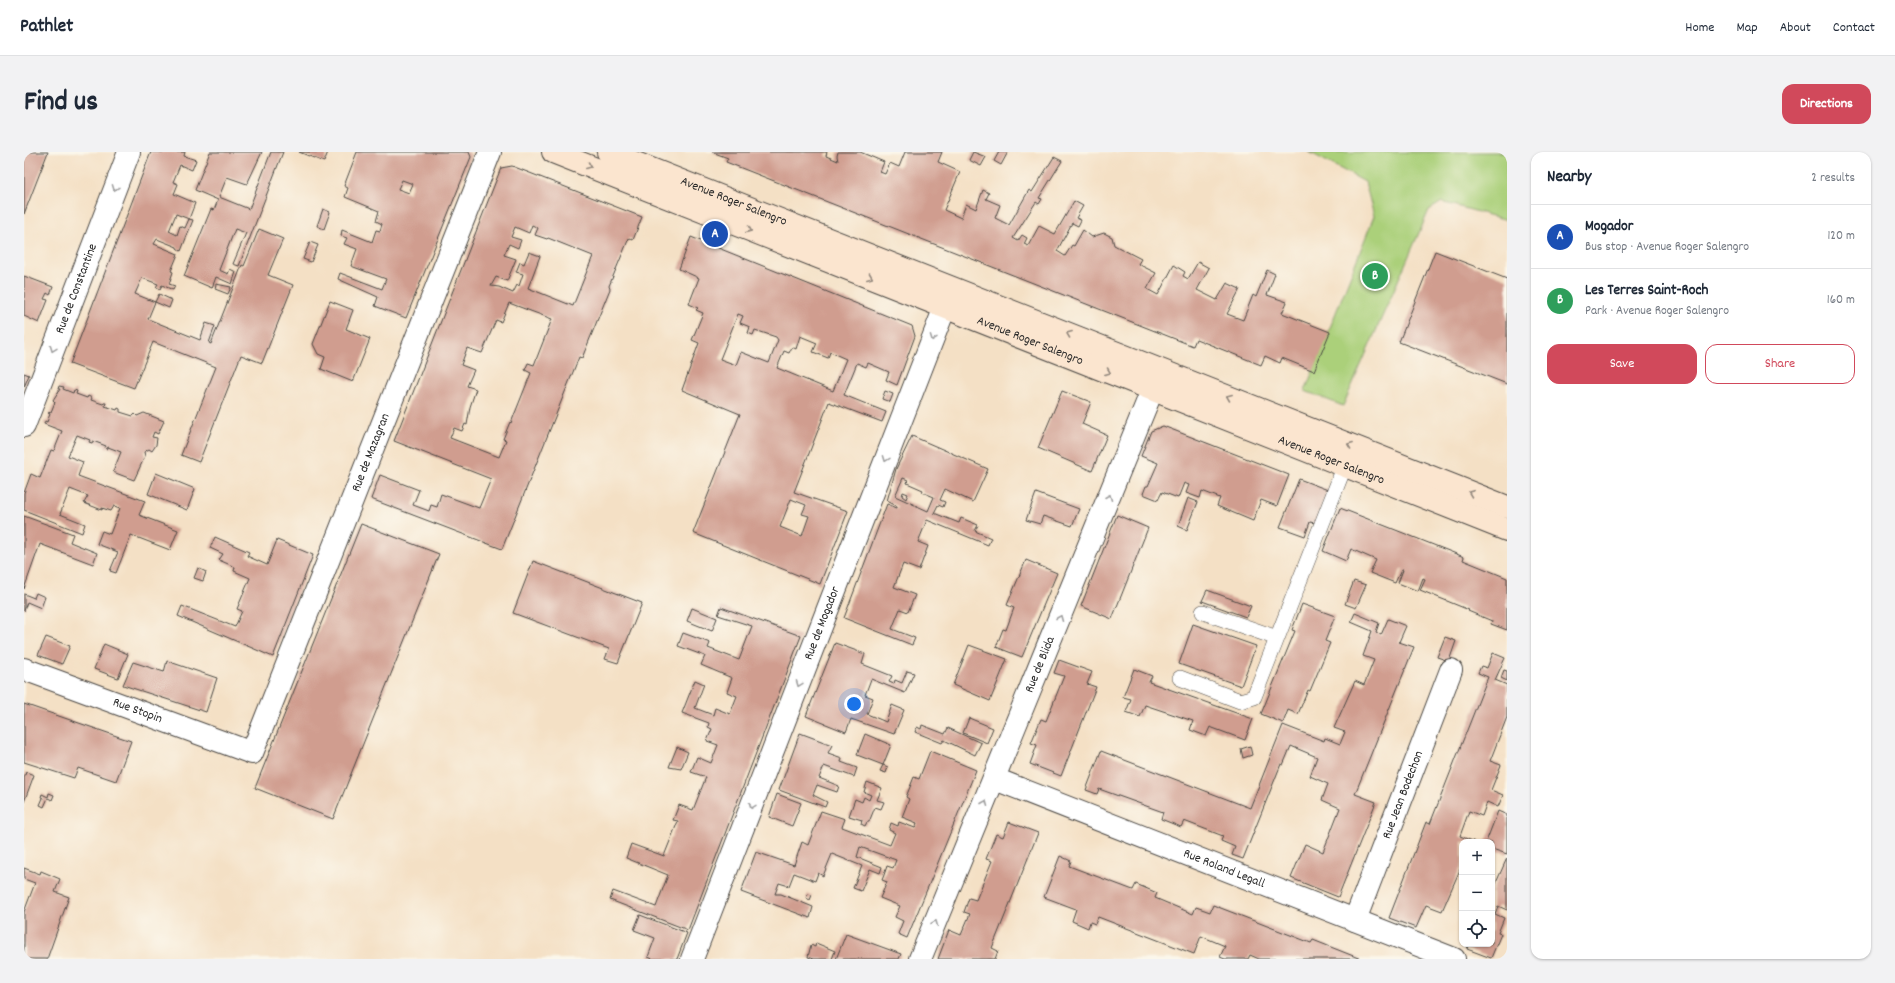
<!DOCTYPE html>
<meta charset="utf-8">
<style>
body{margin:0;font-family:Dekko,sans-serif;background:#f2f2f3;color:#1f2937}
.controls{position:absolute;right:12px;bottom:12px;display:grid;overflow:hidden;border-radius:8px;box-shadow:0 1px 3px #0004}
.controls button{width:36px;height:36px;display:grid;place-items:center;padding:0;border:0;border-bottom:1px solid #e0e1e3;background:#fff;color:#1f2937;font:20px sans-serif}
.you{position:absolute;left:830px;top:552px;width:14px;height:14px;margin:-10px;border:3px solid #fff;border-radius:50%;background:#1a73e8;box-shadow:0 0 0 6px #1a73e833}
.badge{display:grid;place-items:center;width:26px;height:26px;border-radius:50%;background:#d1495b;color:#fff;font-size:13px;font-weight:700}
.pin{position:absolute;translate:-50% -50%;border:2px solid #fff;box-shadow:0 1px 4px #0006}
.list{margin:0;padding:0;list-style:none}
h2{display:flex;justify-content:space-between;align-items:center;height:52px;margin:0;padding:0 16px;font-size:17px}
h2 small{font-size:13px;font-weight:400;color:#747a83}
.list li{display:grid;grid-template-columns:26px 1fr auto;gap:12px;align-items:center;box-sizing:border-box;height:64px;padding:0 16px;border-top:1px solid #e0e1e3}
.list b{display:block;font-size:15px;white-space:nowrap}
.list p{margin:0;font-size:13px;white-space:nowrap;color:#747a83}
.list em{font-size:13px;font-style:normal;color:#747a83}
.actions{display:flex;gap:8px;padding:12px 16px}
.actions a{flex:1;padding:9px 0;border:1px solid #d1495b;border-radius:12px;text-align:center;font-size:14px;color:#d1495b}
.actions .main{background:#d1495b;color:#fff}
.icon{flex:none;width:22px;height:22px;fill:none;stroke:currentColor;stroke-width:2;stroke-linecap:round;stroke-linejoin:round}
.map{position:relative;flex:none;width:1483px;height:807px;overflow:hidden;border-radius:12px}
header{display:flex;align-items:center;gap:24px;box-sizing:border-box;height:56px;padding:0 20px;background:#fff;border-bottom:1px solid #e0e1e3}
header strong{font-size:19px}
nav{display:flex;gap:22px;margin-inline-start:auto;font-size:14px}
.intro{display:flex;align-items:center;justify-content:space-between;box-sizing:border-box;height:96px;padding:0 24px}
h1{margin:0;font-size:28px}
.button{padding:10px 18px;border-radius:12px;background:#d1495b;color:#fff;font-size:14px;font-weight:700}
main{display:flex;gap:24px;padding:0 24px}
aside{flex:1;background:#fff;border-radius:12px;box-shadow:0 1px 3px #0004}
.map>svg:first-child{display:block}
.green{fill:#abd07a;stroke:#6b7e52}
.building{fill:#d09d8f;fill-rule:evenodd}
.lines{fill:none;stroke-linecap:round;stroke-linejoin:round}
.lane-casing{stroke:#494642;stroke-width:16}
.street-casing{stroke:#494642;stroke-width:24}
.secondary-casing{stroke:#494642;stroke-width:24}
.lane{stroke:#fff;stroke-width:15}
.street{stroke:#fff;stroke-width:22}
.secondary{stroke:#fbe5cf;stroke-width:22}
.oneway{stroke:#93887d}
.oneway2{stroke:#a0a0a0}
.labels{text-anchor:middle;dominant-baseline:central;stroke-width:3.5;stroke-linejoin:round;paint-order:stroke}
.street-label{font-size:13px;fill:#2b2b2b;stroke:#fbf7ec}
</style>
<header>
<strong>Pathlet</strong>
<nav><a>Home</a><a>Map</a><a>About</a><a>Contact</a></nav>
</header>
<div class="intro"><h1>Find us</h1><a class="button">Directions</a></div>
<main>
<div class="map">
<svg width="1483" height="807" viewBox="0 0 1483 807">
<rect width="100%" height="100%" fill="#fbf7ec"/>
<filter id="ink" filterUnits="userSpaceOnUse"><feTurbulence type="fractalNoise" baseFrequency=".025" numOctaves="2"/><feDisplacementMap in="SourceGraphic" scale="8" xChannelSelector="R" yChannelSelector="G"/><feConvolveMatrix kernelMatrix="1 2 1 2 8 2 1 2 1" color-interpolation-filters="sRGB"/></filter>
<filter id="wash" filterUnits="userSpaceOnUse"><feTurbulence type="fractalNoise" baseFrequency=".012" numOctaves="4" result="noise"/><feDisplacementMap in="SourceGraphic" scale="16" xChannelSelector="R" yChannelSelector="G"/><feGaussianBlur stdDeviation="0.9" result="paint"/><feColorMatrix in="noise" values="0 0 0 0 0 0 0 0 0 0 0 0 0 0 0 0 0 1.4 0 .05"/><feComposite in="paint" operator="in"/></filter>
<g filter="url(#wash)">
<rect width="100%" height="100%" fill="#f4e0c5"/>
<path class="green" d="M1285,0h198v68l-65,-18 -13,8 -86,196 -38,-15 69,-175 -9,-34z"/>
<g id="blocks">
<path class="building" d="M0,0h24l-24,62z
M127,0h34l-1,4 12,4 -4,10 -12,-5 -7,17 5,2 -4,10 21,9 -6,16 -13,-5 -7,17 8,4 3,-9 5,2 4,-9 4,1 -12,31 -4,-3v-1l-20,-8 -3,5 24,10 -7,17 2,1 -4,12 6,2 -2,4 -11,-5 -2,4 -4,-2 2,-3 -16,-6 -7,16 20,8 -7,17 52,21 6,-17 9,3 -6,17 2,1 31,-79 2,1 15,-37 24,10 -15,36 25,10 -31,78 -21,-8 -42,107 -18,-7 35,-88 -63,-25 -19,46 -64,-24z
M186,0h52l-15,32 -20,-7 -8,20 30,12 22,-57h12l-44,114 -6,-2 13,-31 -11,-4 -16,41 9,4 2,-5 6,3 -4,12 -16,-7 -4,11 -28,-12 27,-67 3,1 4,-10 -23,-10z
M275,0h29l-4,10z
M333,0h112l2,5 -65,161 -31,-12 3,-9 -40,-18 2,-6 42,16 4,-10 -35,-13 6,-17 -13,-5 3,-6 -6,-2 1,-6 30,12 4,-12 4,1 2,-7 -6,-3 3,-10 -34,-14 3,-9 -4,-2zM378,28l11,4 -4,9 -11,-4z
M688,0h115l-1,4 12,5 -1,-5 1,-4h22l24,10 -4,10 5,2 5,-11 9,4 6,-15h37l-4,10 22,10 -16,38 17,8 5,-14 10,5 7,-19 6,3 -3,6 14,6 -5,13 14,7 20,-35 3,2 22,-35 8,4 -23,37 3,1 -3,5 -3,-2 -23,36 5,3 4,-6 5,3 -3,6 4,2 11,-20 16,8 19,-33 9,5 -7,12 5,2 -3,6 -6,-3 -15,28 8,5 7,-11 2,1 9,-16 9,7 12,-4 8,4 2,8 27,14 -3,5 18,9 -9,16 11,6 16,-30 11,7 -2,4 5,3 10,-17 11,6 -12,22 20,10 10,-17 13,6 -13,25 16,6 10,-25 3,2 11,-27 8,4 -8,21 20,7 -5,11 48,19 -16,39 -32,-13 -2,5 -15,-7 -4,9 -65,-26 -3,7 -467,-184 2,-4z
M949,0l13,5 -5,9 -12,-6z
M975,0h9l-7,13 -7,-4z
M488,14l130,51 -9,23 -4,-2 -20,48 1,3 -28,69 -3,-1 -77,192 -131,-50 9,-24 39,15 -6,15 16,6 2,-6 6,2 4,-13 38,14 12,-29 -97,-38 107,-273zM508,73l6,3 -3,7 12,4 1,-1 45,18 -20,50 -45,-18 12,-32 -11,-4 -5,12 -4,-2 -4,10 7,2 -4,12 -2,-1 -4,8 -14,-6 -8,-1 5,-9 11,4 9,-22 -12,-4 5,-11 9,4 3,-8 -10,-3 4,-10 14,6zM485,151l43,16 -18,46 -6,-2 -3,7 6,3 -20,50 -1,-1 -7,17 3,1 -7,17 -49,-19 4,-10 8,3 3,-7 2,1 3,-18 6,-18 -9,-3 7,-16 -13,-5 6,-17 15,5 14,-33 5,2z
M299,57l7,3 -6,17 -7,-3z
M667,85l221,89 3,10 -18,49 -11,-5 3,-8 -21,-9 -2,4 -9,-4 -13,32 42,17 -4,10 -53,-20 -35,90 54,19 -28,73 -127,-51 47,-119 -58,-24 17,-47 -7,-3 11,-27 -7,-3 2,-2 -9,-4 10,-26 -20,-9zM714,162l5,2 -3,7 10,4 -2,6 5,2 2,-5 21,7 2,3 -9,23 -28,-11 -5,13 -16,-6zM776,184l17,7 -4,9 15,6 2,-6 16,7 -13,32 -56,-23 7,-17 5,2 3,-6 4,2zM767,347l15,6 -4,9 7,2 -7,20 -22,-9z
M286,90l8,3 -7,17 -8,-3z
M1411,99l72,28v105l-108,-42z
M0,124l29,11 -3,8 -3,-2 -3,6 4,1 -9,23 -15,-7z
M192,132l15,3 -3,7 -13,-5z
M135,142l13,6 -3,8 -14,-6z
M306,149l23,9 -7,19 24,10 -17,43 -32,-13 4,-12 -7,-3 -5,-10z
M0,221l5,2 -5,12z
M35,234l5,1 -1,2 10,4 1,-3 3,1 -1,3 11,4 1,-2 4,2 -1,2 12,4 1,-1h2l-1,3 12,4 1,-2 2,1v3l13,4 2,-2 2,2 7,-3 20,8 -6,13 -4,-2 -2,5 5,1 -1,7 -4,6 -3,-2 -5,3 1,4 -11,24 -21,-8 8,-20 -13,-5 -1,2 -2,-1 1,-2 -13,-5 -1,2 -3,-1 1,-2 -13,-5 -9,21 15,6 -5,14 67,25 -6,14 39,15 -8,20 -39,-15 -15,38 -6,-2 8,-19 -21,-8 5,-13 8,3 10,-26 -6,-2 -3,5 -9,-3v2l-18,-7 4,-7 -18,-7 -10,25 25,10 -3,9 -58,-23v-17l7,-19 9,4 11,-28 3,1 8,-20 -18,-7 1,-3 2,1 3,-8 -2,-1 3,-1 4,-10 -2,-2 7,-11h-2z
M861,239l8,3 -3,8 -8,-3z
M1038,239l29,11 -9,22 25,11 -15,36 -54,-23z
M1139,274l126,49 -12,31 -16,-6 -8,21 -36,-15 3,-8 -18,-7 -2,7 -14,-5 3,-8 -5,-2 -6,15 -16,-6 -4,8 -15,-6 3,-8h2l10,-23 -17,-7 10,-25z
M888,284l76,33 -15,33 -28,-13 -5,11 5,2 -2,5 -5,-2 -4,8 25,10 2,-5 17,7 -3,6 16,7 -3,7 -61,-25 -9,22 10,4 -9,24 -16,-6 -9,23 21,8 -7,17 -8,-3 -8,20 23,9 -3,7 -68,-27 43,-114 10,4v-2l-10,-5 9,-32zM879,326l5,2 -1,3 16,7 -1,2 12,5 -6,14 -33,-15z
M132,321l39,16 -8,21 -39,-16z
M1275,327l29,11 -13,33 -5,-1 -5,14 -25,-9z
M879,340l5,2 -2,5 -4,-3z
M1012,341l43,16 -7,17 -29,-10 -3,8 -14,-4z
M1164,346l10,4 -11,28 -9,-4z
M1316,356l124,49 -1,3 44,18v52l-16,-6 1,-3 -24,-10 1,-1 -49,-20 5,-11 -2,-1 -5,13 -20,-8 5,-13h-2l-6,13 -25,-10 6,-13 -25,-11 -5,12 -23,-10z
M1093,363l31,13 -36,91 -31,-13z
M0,364l49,18 -3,8 27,11 -4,11 -53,-20 -16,45z
M337,372l78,30 -106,265 -78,-31z
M191,385l34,15 -2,4 20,9 10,-25 36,15 -40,102 -95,-41 4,-10 53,21 7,-16 -5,-2 13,-31 -16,-7 1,-4 -16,-7 4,-6 -13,-6z
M1002,408l31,13 -35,84 -26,-10 7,-18 3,1 8,-22 -7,-3z
M509,409l109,42 -24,60 -13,-4 4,-10 -96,-36z
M174,416l8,4 -3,9 -9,-3z
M1330,429l12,4 -10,23 -11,-4z
M1183,438l44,16 -5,11 -44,-16z
M12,441l9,4 -4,11 -14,-6 -3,9v-17l10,4z
M1278,452l33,12 -10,25 5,2 -20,48 -2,-1 -10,24 -10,-4 -5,13 -22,-9 34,-83 -3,-1z
M697,455l80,29 -113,294 -78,-30 3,-9 43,16 12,-32 -42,-17 5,-14 33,12 14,-35 -5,-1 6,-15 14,5 13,-33 -15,-5 6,-15 14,6 7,-18 -11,-4 5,-12 -4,-2 1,-4 -27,-10 13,-33 9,4 -9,24 18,7 2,-7 15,6 7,-18 -10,-4 5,-14 -31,-13 4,-9 -27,-10 5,-13 27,10 -2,5 31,12 13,-34 -34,-11z
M668,456l25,10 -5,13 -25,-10z
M1331,461l24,10 -3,9 5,3 7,-16 18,7 -7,16 15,5 -59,147 21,8 -38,95 -47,-19 14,-34 18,8 17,-44 -18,-8 6,-16 -18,-8 7,-19 -26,-11 -8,19 -2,-1 -38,95 -11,-4 3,-8 -14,-6 2,-5 -39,-15 -3,6 -20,-8 2,-7 -64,-23 -2,5 -11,-4 15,-39 149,57 33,-83 41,16 1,-3 15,6 5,-12 -11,-4 21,-47 9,4 10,-25 -11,-4 9,-25 -21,-9z
M1169,472l63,22 -15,40 -62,-22z
M22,485l24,9 -8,18 -24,-9z
M1421,485l11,4 -7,20 -12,-4z
M811,491l30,11 -3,10 30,12 -3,6 5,2 1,-4 7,3 5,-12 7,2 -9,20 -34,-14 -6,16 8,3 -6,16 19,8 6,-17 12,5 -10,24 -43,-15 -5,13 -40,-16z
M80,492l24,10 -10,24 -24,-9z
M945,493l38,14 -17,42 -37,-16z
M1469,501l12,5 -10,22 12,5v32l-17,44 11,4 -10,25 12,5 -5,12 -11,-5 -5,14 -13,-5 -9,25 15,6h-13v23l-20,46 -16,-6 -10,23 -27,-10 37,-96 4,2 58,-147 -10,-4 3,-7 6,2z
M1035,508l33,12 -5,12 9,3 -35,89 -31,-12 7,-19 -6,-2 10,-24 5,2 18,-45 -10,-3z
M143,509l50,17 -11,34 -83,-27 10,-23 31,10z
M1110,517l18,7 -3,6 104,37 -8,21 -35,-13 -4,9 -16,-6 3,-9 -48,-16 -5,12 -14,-5 5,-13 -8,-2z
M1480,518l3,1v10l-6,-3z
M0,552l107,37 -15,40 -38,-13 -4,10 -50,-16z
M945,566l24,10 -6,15 -24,-10z
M898,573l23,9 3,-6 33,15 -6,12 -31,-15 -2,3 -27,-11 2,-5 4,2z
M776,581l32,12 -4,8 14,5 -1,4 16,6 -3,9 -30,-11 -5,12 20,8 -2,6 -20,-7 -4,10 14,7 -2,5 -46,-17z
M841,582l26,11 -8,20 -26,-10z
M1226,594l2,9 -9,3 -2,-9z
M653,595l11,5 -7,17 -12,-2z
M906,599l46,19 -69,168 -9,-4 5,-13 -8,-4 5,-11 -20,-8 7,-16 -5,-2 2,-5 3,-9 6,2 3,-8 -36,-13 -3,10 25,10 -2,6 -10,-4 -9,22 -8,-3 9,-22 -30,-12 -9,22 -5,-3 -3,8 -21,-8 -5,13 -10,-3 -4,11h6l32,13 -3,11 -69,-26 15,-40 38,13 8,-23 6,3 13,-34 24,8 -3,8 48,18 5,-12 -6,-3 2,-7 7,3 1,-4 16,6 2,-5 -15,-6 7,-18 -3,-2 8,-20 5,2z
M859,613l5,2 -2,6 -6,-2z
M2,620l8,3 -10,27v-24z
M843,630l15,6 -5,12 7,2 -3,7 -6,-2 -6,15h-2l-2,4 -4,-2 1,-4 -13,-4 6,-17 7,3 2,-5 5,3 2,-5 -7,-3z
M25,641l5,2 -2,5 -4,-2 -4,9 -4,-2 3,-7 -2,-1 1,-3 6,3z
M753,642l24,9 -9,23 -23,-9z
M1474,659l9,4v39l-15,-5v-7h-6z
M985,670l29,11 -46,115 6,3 -3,8h-57l11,-29 12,5 9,-21 -6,-2 5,-14 7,2 16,-39 -6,-2 10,-25 7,3z
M1036,704l11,5 -2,5 64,24 3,-6 21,9 -2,5 38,16 3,-7 14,5 3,-7 98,38 2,-3 48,19h-102l-9,-4 -2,4h-23l-5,-2 5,-11 -24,-10 -7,18 -96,-37 -3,7 -5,-2 -2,6 -16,-7 4,-12 -32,-12z
M1483,706v52l-9,-4 -3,8 9,4 -6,15 3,1 -10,24 -24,-9 2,-5h23v-52z
M0,716l16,6 1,-3 19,8 -5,13 14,5 -22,62h-23v-47l11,-29 -11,-4z
M784,742l4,1 -2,5 -4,-2z
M616,763l47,18 -10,26h-24l-5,-2 7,-19 -21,-8z
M822,782l55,20 -2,5h-63z
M792,791l19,8 -3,8h-18l-6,-2 3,-12 4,2z"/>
</g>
</g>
<g filter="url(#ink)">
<use href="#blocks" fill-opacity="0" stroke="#494642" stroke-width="1"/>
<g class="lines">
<g class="lane-casing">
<path id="lane" d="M1179,460l74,26
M1156,526l60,23 14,-4 91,-232"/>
</g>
<g class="street-casing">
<g id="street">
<path id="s1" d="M0,274l105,-274"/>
<path id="s2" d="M0,517l228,84 238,-601"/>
<path id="s3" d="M971,627l459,180"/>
<path id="s4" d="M1331,768l96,-250"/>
<path id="s5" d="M668,807l260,-670"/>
<path id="s6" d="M896,807l240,-588"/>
</g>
</g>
<g class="secondary-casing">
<g id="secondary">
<path id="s7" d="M529,0l954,378"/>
<path id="s8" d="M584,0l899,355"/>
</g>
</g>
<use href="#lane" class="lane"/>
<use href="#street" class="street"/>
<use href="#secondary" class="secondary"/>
</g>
<defs><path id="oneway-chevron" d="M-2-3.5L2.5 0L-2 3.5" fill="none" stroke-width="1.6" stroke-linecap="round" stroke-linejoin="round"/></defs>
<g class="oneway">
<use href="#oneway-chevron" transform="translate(565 14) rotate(22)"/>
<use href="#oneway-chevron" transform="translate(725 78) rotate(22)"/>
<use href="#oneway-chevron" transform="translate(846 125) rotate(22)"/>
<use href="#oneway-chevron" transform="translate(1045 182) rotate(-159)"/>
<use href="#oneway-chevron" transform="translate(1084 220) rotate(22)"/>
<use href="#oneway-chevron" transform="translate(1205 245) rotate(-158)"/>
<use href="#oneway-chevron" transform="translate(1326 293) rotate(-159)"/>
<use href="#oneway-chevron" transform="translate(1447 341) rotate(-159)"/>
</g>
<g class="oneway2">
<use href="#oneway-chevron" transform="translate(91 36) rotate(111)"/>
<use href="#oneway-chevron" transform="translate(909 186) rotate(111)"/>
<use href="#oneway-chevron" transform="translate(29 197) rotate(111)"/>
<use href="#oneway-chevron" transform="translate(862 307) rotate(111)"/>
<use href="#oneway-chevron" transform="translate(1085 345) rotate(-68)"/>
<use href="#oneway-chevron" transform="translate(1036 466) rotate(-68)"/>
<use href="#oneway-chevron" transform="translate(775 532) rotate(111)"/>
<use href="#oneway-chevron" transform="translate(961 651) rotate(-68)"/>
<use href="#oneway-chevron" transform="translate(728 654) rotate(111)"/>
<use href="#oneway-chevron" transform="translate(911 771) rotate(-68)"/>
</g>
</g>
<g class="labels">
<g class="street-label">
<text stroke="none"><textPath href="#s8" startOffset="135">Avenue Roger Salengro</textPath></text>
<text stroke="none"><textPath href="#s1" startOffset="147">Rue de Constantine</textPath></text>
<text stroke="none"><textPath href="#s7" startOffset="513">Avenue Roger Salengro</textPath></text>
<text stroke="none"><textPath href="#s2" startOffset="566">Rue de Mazagran</textPath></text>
<text stroke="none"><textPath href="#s7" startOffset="837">Avenue Roger Salengro</textPath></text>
<text stroke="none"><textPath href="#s5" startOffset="360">Rue de Mogador</textPath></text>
<text stroke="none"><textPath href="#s6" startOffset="318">Rue de Blida</textPath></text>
<text stroke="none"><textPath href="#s2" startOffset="121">Rue Stopin</textPath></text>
<text stroke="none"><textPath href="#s4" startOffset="134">Rue Jean Bodechon</textPath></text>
<text stroke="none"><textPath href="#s3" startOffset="246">Rue Roland Legall</textPath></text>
</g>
</g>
</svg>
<div class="controls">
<button>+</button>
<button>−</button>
<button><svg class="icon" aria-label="locate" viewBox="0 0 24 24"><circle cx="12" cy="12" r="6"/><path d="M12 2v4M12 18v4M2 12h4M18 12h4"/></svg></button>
</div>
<div class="you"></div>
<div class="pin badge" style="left:691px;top:82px;background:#1a4fb4">A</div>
<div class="pin badge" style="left:1351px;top:124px;background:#2e9e5b">B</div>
</div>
<aside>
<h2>Nearby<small>2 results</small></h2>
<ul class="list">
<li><span class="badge" style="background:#1a4fb4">A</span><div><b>Mogador</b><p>Bus stop · Avenue Roger Salengro</p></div><em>120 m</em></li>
<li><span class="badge" style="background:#2e9e5b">B</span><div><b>Les Terres Saint-Roch</b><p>Park · Avenue Roger Salengro</p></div><em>160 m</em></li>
</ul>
<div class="actions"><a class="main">Save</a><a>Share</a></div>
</aside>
</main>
